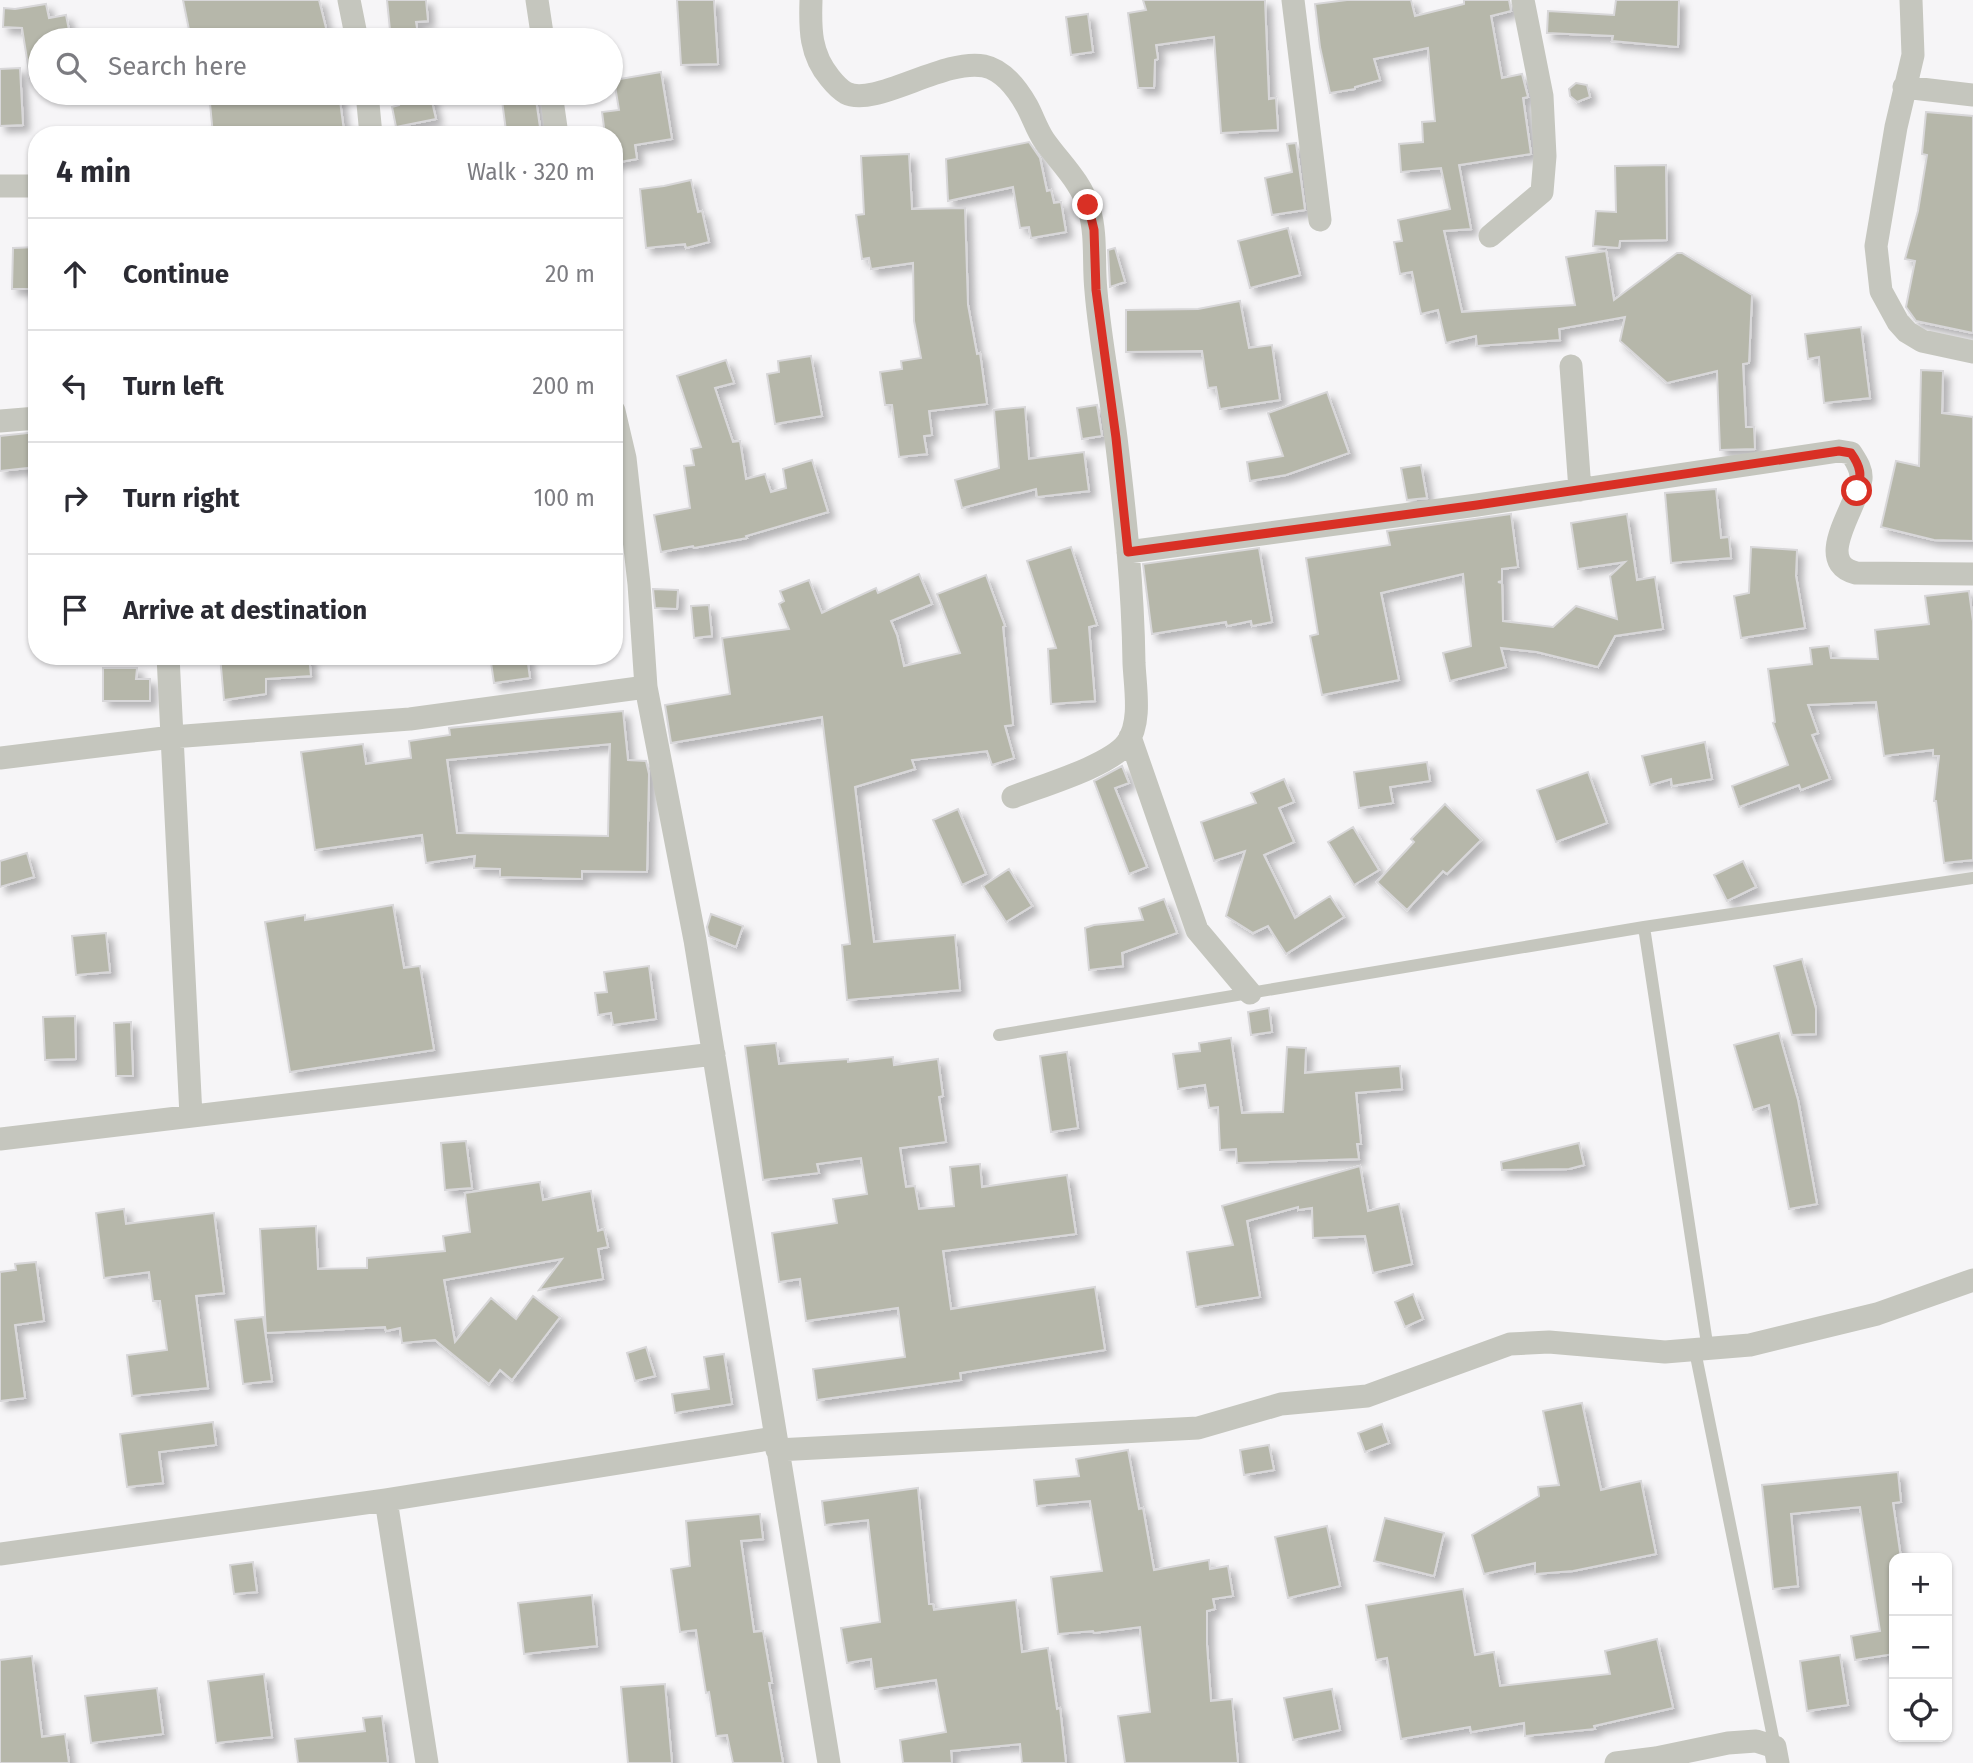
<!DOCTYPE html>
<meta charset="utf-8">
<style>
body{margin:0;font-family:"Fira Sans",sans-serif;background:#f2f2f3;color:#2b2b33}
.controls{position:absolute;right:21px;bottom:21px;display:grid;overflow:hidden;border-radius:14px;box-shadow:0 2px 5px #0004}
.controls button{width:63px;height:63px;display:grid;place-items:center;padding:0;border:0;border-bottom:2px solid #e1e1e2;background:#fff;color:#2b2b33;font:35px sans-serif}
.stop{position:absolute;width:21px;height:21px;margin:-16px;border:5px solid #d93025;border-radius:50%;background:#fff}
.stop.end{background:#d93025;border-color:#fff;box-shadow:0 2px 7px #0008}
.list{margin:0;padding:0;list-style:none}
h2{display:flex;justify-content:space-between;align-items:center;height:91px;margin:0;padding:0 28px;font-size:30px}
h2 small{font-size:23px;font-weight:400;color:#7c7c81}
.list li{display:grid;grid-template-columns:46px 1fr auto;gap:21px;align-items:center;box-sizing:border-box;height:112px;padding:0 28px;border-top:2px solid #e1e1e2}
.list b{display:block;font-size:26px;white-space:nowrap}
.list em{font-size:23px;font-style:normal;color:#7c7c81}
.icon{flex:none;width:38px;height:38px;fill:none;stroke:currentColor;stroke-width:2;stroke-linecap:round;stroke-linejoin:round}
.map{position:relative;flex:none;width:1973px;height:1763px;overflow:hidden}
.search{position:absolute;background:#fff;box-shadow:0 2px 5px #0004;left:28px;top:28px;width:595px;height:77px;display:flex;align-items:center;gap:18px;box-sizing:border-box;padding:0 24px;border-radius:38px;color:#7c7c81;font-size:26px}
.panel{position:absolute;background:#fff;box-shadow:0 2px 5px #0004;left:28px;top:126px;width:595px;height:539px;border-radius:28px}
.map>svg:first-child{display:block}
.building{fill:#b6b7aa;stroke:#d8d7d9;stroke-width:2;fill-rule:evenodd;filter:url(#shadow)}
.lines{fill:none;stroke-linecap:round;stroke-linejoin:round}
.service{stroke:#c5c6be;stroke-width:12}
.minor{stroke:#c5c6be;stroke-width:23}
.route{stroke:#d93025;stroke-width:9}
</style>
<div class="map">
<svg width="1973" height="1763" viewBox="0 0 1973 1763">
<defs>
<filter id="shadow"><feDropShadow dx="6" dy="6" stdDeviation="3.5" flood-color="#0004"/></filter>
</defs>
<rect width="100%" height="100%" fill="#f6f5f7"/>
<path class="building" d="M183,0h136l10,40h-138z
M387,0h39l2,21 -12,1 3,18h-28z
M677,0h37l4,64 -37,1z
M1143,0h122l4,99 7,-1 2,32 -57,3 -7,-96 -58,8 2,14 -3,1 -1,28h-16l-10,-75 18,-3z
M1347,0h64l4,16 49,-12v-4h45l2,11 -20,5 11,62 20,-4 6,23 -5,1 8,56 -72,11 12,64 -27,2 18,81 113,-7 -9,-48 40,-6 8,49 63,-47h5l70,42 -3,68 -6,1 3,63h8l1,22 -35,1 -3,-79 -50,12 -47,-42 5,-24 -66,12 1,11 -83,6 -1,-10 -30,7 -8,-33 -17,4 -9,-42 -12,2 -6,-32 8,-1 -4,-21 52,-11 -9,-41 -40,4 -2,-28 24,-2 -1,-20 13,-1 -7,-73 -54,11 6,21 -25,7v2l-25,4 -10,-46 -5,-43z
M1616,0h63l-1,47 -66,-6 1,-5 -66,-3 1,-22 66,4z
M46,4l3,14 17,-3 5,25h-31v37l-10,1 -8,-50 -19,-1 1,-19 11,1z
M1088,14l5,38 -22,3 -5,-38z
M20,68l3,57 -23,1v-57z
M661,72l11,67 -37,6 2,14 -23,4v-28h-9l-3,-23 17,-2 -5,-30z
M1576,83l11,2 3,12 -13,5 -7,-6 -1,-7z
M209,93h62l1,6 44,-6h23l5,38 -35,4h-96z
M397,93h33l6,26 -40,8 -4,-20 7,-2z
M501,93h34l5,34 -34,4z
M1926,112l47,4v217l-57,-12 -10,-14 9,-46 -10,-2 13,-48 9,-56 -5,-1z
M1029,142l11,16 7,33 4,-1 3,13 7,-1 5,30 -35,6 -2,-11 -9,1 -7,-41 -65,14 -2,-42z
M1296,143l9,67 -33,5 -7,-37 27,-6 -5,-28z
M909,154l3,55 53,-1 3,97 9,49 3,-1 7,51 -58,7 3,24 -8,1 3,18 -28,3 -7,-52h-7l-5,-33 22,-3 -1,-8 20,-3 -7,-37 -1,-58 -42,6 -2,-11 -7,1 -6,-44 8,-1 -3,-58z
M1666,165l1,75 -47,1 -1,7 -26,-2 3,-35 20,1 -1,-46z
M691,180l7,32 4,-1 7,31 -23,6 -1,-4 -39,4 -6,-59 24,-3z
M1288,228l12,47 -50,13 -12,-47z
M37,247v42h-25l1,-41z
M1115,248l10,34 -15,5 -2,-37z
M1240,301l9,47 23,-3 8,55 -60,9 -4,-22 -8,1 -6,-37 -76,1v-42l72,-1z
M1861,327l9,71 -46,5 -5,-46 -11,2 -3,-25z
M811,356l11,60 -47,8 -8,-50 12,-2 -1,-11z
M726,360l8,23 -19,5 18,54 7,-1 6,38 19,-5 6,18 15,-4 -3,-19 29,-9 16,52 -82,24 1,2 -53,10 -1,-2 -32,6 -7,-37 36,-7 -6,-42 10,-1 -3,-16 10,-2 -24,-71z
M1921,370l22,1 -1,42 31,4v124l-39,-1 -53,-13 15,-66 23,5z
M1327,392l22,61 -63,22 -36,6 -3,-19 36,-6 -15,-43z
M1097,405l5,31 -20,3 -5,-31z
M1025,407l4,52 55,-7 5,39 -52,6 -1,-8 -74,19 -7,-28 44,-12 -5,-58z
M37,432v35l-37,4v-35z
M1421,465l6,33 -20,2 -6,-32z
M1716,489l5,49 8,-1 2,21 -60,5 -6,-70z
M1511,514l7,53 -16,2v12l-4,1 4,1 1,38 50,6 23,-21 41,13 -7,-43 15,-14 -47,7 -7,-46 56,-9 10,66 18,-3 8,52 -48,7 -17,31 -61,-15 -36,-4 5,19 -56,14 -7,-28 28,-7 -8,-72 -82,19 18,87 -77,15 -12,-59 8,-2 -12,-76 84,-13 -3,-14z
M1071,547l26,78 -8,2 6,74 -44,3 -3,-55 8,-1 -29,-87z
M1751,547l46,3 -1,26 9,52 -64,10 -7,-42 15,-3z
M1259,548l13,74 -20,4 -1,-5 -24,5 -1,-4 -74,12 -9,-70z
M919,574l13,30 -41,17 6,14 7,31 56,-13 -23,-59 49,-19 19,51 -2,1 10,98 -8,1 9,32 -22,7 -5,-14 -75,9 3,9 -60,18 19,155 81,-7 5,55 -113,10 -5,-55 8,-1 -28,-227 -151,26 -6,-38 65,-11 -8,-56 67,-9 -10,-25 5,-3 -4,-10 29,-11 13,33 54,-25 2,5z
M653,589l25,1 -1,19 -22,-1z
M1969,591l4,30v239l-29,3 -8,-62h-2l5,-45h-6v-6l-49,6 -8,-54 -68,3 10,28 -6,2 18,44 -29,11 -2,-5 -60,22 -7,-21 56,-21 -15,-42 2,-1 -7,-53 44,-5 -2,-16 19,-2 2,12 47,1 -3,-29 54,-6 -4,-28z
M709,605l3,31 -18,2 -3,-32z
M220,656h89l2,20 -45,3v15l-42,6z
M490,656h37l3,22 -36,5z
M103,668h34l-1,11h14v22h-47z
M623,711l5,49 18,1 3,13 -2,98 -65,-1v8l-82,-2v-8l-26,-1 1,-12 -49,7 -4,-28 -107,15 -14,-98 62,-8 3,20 45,-6 -2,-17 41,-6 -1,-7zM610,744l-2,92 -151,-3 -10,-73z
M1705,742l7,37 -40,7 -1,-7 -21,6 -8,-29z
M1427,762l3,19 -40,6 3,16 -34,5 -5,-36z
M1122,766l7,17 -14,5 32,79 -18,7 -35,-93z
M1588,772l19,51 -51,19 -19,-52z
M1284,779l10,23 -15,6 15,34 -30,13 31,63 35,-22 14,21 -58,37 -18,-28 -15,7 -27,-17 19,-65 -31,10 -13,-39 55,-19 -5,-10z
M1445,804l36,36 -34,34 -4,-3 -36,39 -30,-28 37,-40 -3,-3z
M958,809l28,65 -24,11 -29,-65z
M1353,827l26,43 -25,15 -26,-43z
M27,853l7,24 -34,10v-26z
M1743,861l13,26 -29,14 -13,-26z
M1009,869l23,37 -26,16 -23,-36z
M1164,899l13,34 -55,20 1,13 -34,4 -4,-42 9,-3 49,-5 -4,-12z
M393,905l11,63 16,-2 14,84 -144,22 -25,-150 40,-7v5z
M711,914l32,12 -7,21 -27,-11 -2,-9z
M106,933l4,39 -34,3 -4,-39z
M1802,959l14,50v25l-24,1 -18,-69z
M649,966l7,53 -43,6 -2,-12 -13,2 -3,-22 12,-1 -3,-20z
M1269,1008l3,24 -21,3 -3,-23z
M75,1016l1,43 -31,1 -2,-43z
M131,1022l2,54h-17l-2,-53z
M1779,1033l19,67 19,104 -28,5 -20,-104 -16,5 -19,-65z
M1231,1038l11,75 41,-1 4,-65 19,1 -1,25 95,-7 2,23 -46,4 5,51h-4l2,15 -122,4 -1,-14 -16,1 -2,-43 -9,1 -4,-23 -27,4 -5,-35 27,-3 -1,-8z
M776,1043l3,21 69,-5v3l45,-5 1,8 44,-6 5,37 -4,1 7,45 -46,6 6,39 9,-1 4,23 35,-3 -4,-39 30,-3 2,23 85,-12 9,59 -133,17 8,58 144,-22 10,63 -145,23 1,7 -144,20 -4,-31 92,-12 -7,-49 -92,13 -6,-42 -21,3 -7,-49 65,-10 -4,-24 34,-5 -6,-36 -44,6 2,9 -56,7 -18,-134z
M1067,1052l11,76 -27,4 -11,-76z
M466,1141l6,47 -27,2 -4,-47z
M1579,1143l5,22 -15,4 -67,1 -1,-8z
M1360,1166l8,45 31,-7 13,60 -39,9 -8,-37 -52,2 -1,-30 -14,2v-3l-51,14 13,76 -64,10 -9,-55 46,-7 -11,-39z
M540,1182l3,18 48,-9 7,40 6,-2 4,18 -10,2 5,30 -64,11 23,-31 -118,21 11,62 36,-44 25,21 17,-23 27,21 -48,63 -12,-10 -11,14 -54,-44 -33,3 -2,-15 -14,3 -1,-4 -119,6 -6,-104 56,-3 2,43 49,-1v-10l78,-7 -2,-15 27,-4 -5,-39z
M124,1209l2,15 88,-11 10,80 -28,3 12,92 -76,8 -5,-41 40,-5 -7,-49h-7l-4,-29 -45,6 -8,-65z
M36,1262l8,59 -29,4 10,73 -25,3v-129l16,-2 -1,-6z
M1413,1294l10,25 -18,8 -10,-25z
M263,1317l9,64 -29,3 -8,-64z
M646,1347l9,29 -20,5 -8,-28z
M724,1354l8,50 -57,9 -3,-19 37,-5 -5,-32z
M1582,1403l19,87 40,-9 15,73 -83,17 -38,3v-11l-51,11 -12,-39 67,-39 -1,-9 21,-2 -16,-74z
M213,1422l3,23 -57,7 4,31 -36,4 -7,-53z
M1382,1424l7,19 -24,9 -7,-19z
M1269,1445l5,25 -30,5 -4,-25z
M1128,1450l11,59 4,-1 11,62 55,-10 1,9 18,-3 5,30 -20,3 2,10 -8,2v34l4,56 21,-2 6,64h-113l-7,-47 32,-4 -10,-85 -46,6 -1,-2 -35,3 -7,-57 51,-6 -12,-70 -53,5 -3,-26 45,-4 -3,-17z
M1898,1472l3,30 -8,1 8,55h-7v96l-39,6 -4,-24 29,-5 -20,-124 -69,7 7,72 -25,3 -11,-104z
M918,1488l11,116h4l1,6 82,-10 6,52 26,-4 9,61 3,-1 6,55h-44l-2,-19 -69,7 1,12h-49l-3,-23 46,-8 -10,-52 -61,9 -4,-30 -24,4 -6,-35 39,-6 -12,-102 -43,5 -3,-24z
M760,1514l3,25 -22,2 13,91 9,-1 9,52h-3l14,80h-50l-6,-28 -11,1 -7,-44 -3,1 -10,-63 -16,2 -9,-63 19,-3 -4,-45z
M1385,1518l59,15 -10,43 -60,-15z
M1327,1526l13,60 -52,12 -13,-61z
M253,1562l4,30 -23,2 -4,-29z
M1463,1589l12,66 19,-3 6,34 110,-12 -5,-23 52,-12 16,69 -79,18 1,3 -70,7 -1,-13 -53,9 -1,-5 -69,12 -14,-81 -11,2 -10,-55z
M592,1595l5,51 -73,8 -6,-51z
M1840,1655l8,50 -41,6 -7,-50z
M32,1656l10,81 23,-3 4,29h-69v-103z
M264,1674l8,63 -56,6 -8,-62z
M665,1684l7,79h-44l-7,-76z
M157,1688l6,46 -72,9 -6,-47z
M1332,1689l8,41 -47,10 -9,-42z
M382,1716l6,47h-90l-3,-24 70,-8 -2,-13z"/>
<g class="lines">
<path class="service" d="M999,1035l645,-108
M1708,1350l-64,-423 329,-49
M1695,1351l80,396"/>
<path class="minor" d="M349,0l8,40
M537,0l6,40
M811,0c-1,29 -1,54 19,78 4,5 9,11 16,15 28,15 98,-35 138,-27 19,4 34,24 43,40 6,11 10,24 17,34 16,23 37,41 45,69 8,26 4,54 7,82 4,49 14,98 20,147 9,75 17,149 18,225 1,24 8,59 -7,80 -17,23 -86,43 -114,54
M1293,0l27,220
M1911,0l2,55 -17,72 -20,119 5,45 17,31 9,10 15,9 51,11
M1904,87l69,8
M367,93l4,42
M551,93l6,42
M0,186h37
M1490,236l52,-44 3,-36 -3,-60 -19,-96
M1571,366l9,124
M614,411l11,47 14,126 7,103 49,253 134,823
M0,421l37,-3
M1128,552l349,-47 362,-54 12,2c5,8 11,16 10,26 -3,27 -49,83 -5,94l117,1
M168,656l23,460
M1130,737l67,193 53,63
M0,758l172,-21 238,-18 236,-32
M0,1139l714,-85
M777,1450l421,-22 83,-24 86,-8 143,-52 39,-2 116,10 85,-7 127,-31 96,-34
M386,1500l41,263
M0,1554l386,-54 389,-62
M1616,1763l40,-5 72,-15 28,-2 19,6 3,16"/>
</g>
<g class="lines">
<path class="route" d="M1088,205l6,25 2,60 20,148 12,114 349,-47 362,-54 12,2c10,14 11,22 6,38"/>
</g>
</svg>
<div class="controls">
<button>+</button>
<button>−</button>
<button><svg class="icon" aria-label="locate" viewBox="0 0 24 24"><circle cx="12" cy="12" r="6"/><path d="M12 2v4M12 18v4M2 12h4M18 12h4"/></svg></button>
</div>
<div class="stop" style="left:1857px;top:491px"></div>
<div class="stop end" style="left:1088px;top:205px"></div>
<div class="search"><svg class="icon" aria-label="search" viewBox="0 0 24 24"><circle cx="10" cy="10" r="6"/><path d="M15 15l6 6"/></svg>Search here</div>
<section class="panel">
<h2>4 min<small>Walk · 320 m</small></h2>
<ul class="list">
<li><svg class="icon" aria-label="ahead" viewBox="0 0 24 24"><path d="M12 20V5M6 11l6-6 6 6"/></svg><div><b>Continue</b></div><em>20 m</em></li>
<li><svg class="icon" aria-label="left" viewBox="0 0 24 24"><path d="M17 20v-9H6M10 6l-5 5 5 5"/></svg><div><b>Turn left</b></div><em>200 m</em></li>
<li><svg class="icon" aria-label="right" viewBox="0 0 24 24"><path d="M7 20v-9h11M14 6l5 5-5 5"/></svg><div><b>Turn right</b></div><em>100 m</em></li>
<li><svg class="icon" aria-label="arrive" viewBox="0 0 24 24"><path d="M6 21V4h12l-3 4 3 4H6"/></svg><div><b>Arrive at destination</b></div></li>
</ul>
</section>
</div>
